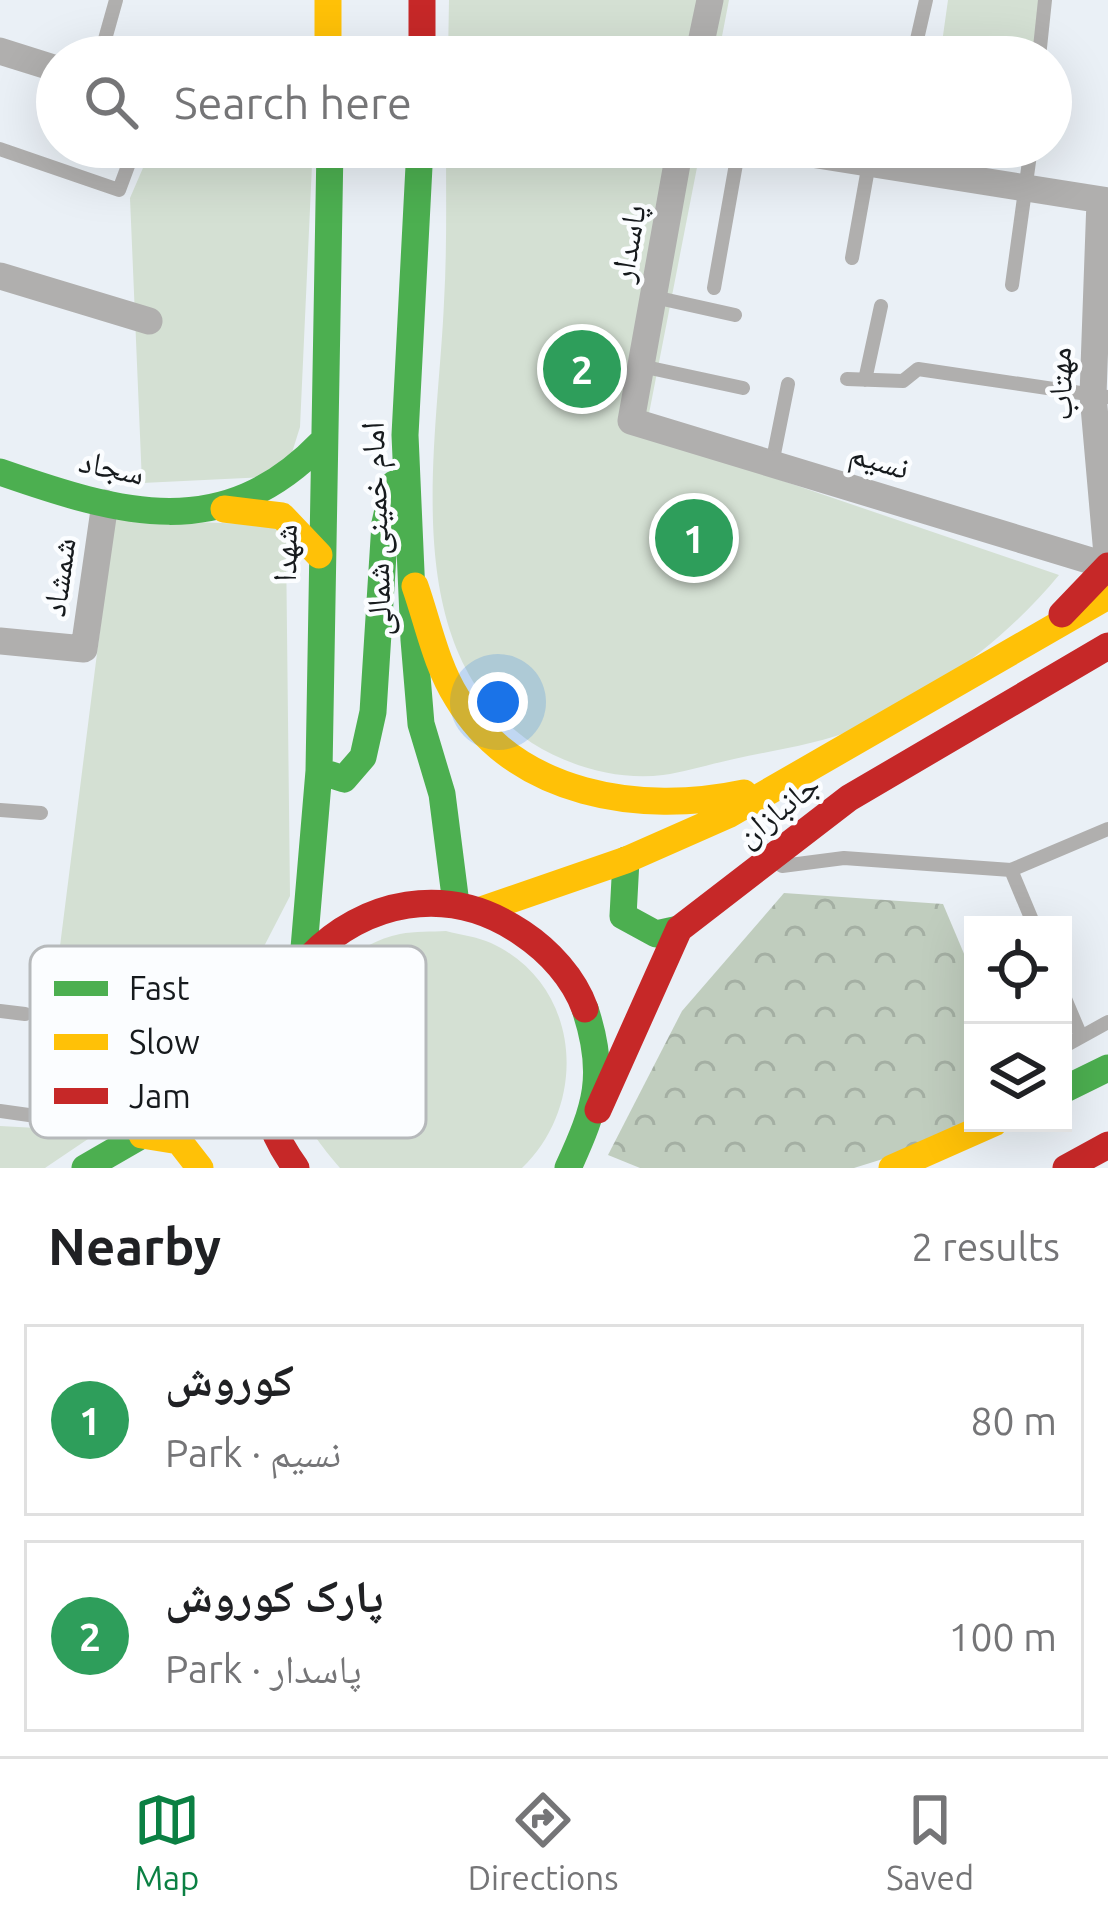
<!DOCTYPE html>
<meta charset="utf-8">
<style>
body{margin:0;font-family:Ubuntu,"Noto Naskh Arabic",sans-serif;background:#f6f6f6;color:#202124}
.controls{position:absolute;right:36px;bottom:36px;display:grid;overflow:hidden;border-radius:0px;box-shadow:0 12px 48px #0002}
.controls button{width:108px;height:108px;display:grid;place-items:center;padding:0;border:0;border-bottom:3px solid #e0e0e0;background:#fff;color:#202124;font:60px sans-serif}
.you{position:absolute;left:498px;top:702px;width:42px;height:42px;margin:-30px;border:9px solid #fff;border-radius:50%;background:#1a73e8;box-shadow:0 0 0 18px #1a73e833}
.badge{display:grid;place-items:center;width:78px;height:78px;border-radius:50%;background:#0b8043;color:#fff;font-size:39px;font-weight:700}
.pin{position:absolute;translate:-50% -50%;border:6px solid #fff;box-shadow:0 3px 12px #0006}
.list{margin:0;padding:0;list-style:none}
h2{display:flex;justify-content:space-between;align-items:center;height:156px;margin:0;padding:0 48px;font-size:51px}
h2 small{font-size:39px;font-weight:400;color:#757577}
.list li{display:grid;grid-template-columns:78px 1fr auto;gap:36px;align-items:center;box-sizing:border-box;height:192px;margin:0 24px 24px;padding:0 24px;border:3px solid #e0e0e0;border-radius:0px}
.list b{display:block;font-size:45px;white-space:nowrap}
.list p{margin:0;font-size:39px;white-space:nowrap;color:#757577}
.list em{font-size:39px;font-style:normal;color:#757577}
.icon{flex:none;width:66px;height:66px;fill:none;stroke:currentColor;stroke-width:2;stroke-linecap:round;stroke-linejoin:round}
.map{position:relative;flex:none;width:1108px;height:1168px;overflow:hidden}
.search{position:absolute;background:#fff;box-shadow:0 12px 48px #0002;left:36px;right:36px;top:36px;height:132px;display:flex;align-items:center;gap:30px;box-sizing:border-box;padding:0 42px;border-radius:66px;color:#757577;font-size:45px}
.sheet{height:588px;background:#fff}
nav{display:flex;justify-content:space-around;align-items:center;box-sizing:border-box;height:168px;border-top:3px solid #e0e0e0;background:#fff;font-size:33px;color:#757577}
nav a{display:grid;justify-items:center;gap:6px}
nav .on{color:#0b8043}
.map>svg:first-child{display:block}
.green{fill:#d4e0d3}
.forest{fill:url(#forest-crowns)}
.lines{fill:none;stroke-linecap:round;stroke-linejoin:round}
.lane{stroke:#b0afae;stroke-width:14}
.street{stroke:#b0afae;stroke-width:27}
.fast{stroke:#4caf50;stroke-width:27}
.slow{stroke:#ffc107;stroke-width:27}
.jam{stroke:#c62828;stroke-width:27}
.labels{text-anchor:middle;dominant-baseline:central;stroke-width:9;stroke-linejoin:round;paint-order:stroke}
.street-label{font-size:33px;fill:#161a1d;stroke:#fbfdff}
.key{fill:#fbfdff;stroke:#b6b9bb;stroke-width:3}
.key-label{font-size:33px;fill:#161a1d}
</style>
<div class="map">
<svg width="1108" height="1168" viewBox="0 0 1108 1168">
<defs>
<pattern id="forest-crowns" width="20" height="18" patternUnits="userSpaceOnUse" patternTransform="scale(3)"><rect width="20" height="18" fill="#c0cdbe"/><path d="M2 6a3 3 0 1 1 6 0M12 15a3 3 0 1 1 6 0" fill="none" stroke="#a4afa3"/></pattern>
</defs>
<rect width="100%" height="100%" fill="#eaf0f6"/>
<path class="green" d="M449,0h280l-11,57h-270z
M948,0h95l-8,57h-95z
M152,147h97l63,18 -12,262 -10,32 -26,18 -122,6 -12,-285z
M446,147h255l-56,287 414,141c-51,62 -127,120 -201,153 -38,16 -84,22 -124,31 -24,5 -48,13 -71,16 -44,6 -95,-9 -131,-32 -138,-94 -94,-297 -88,-441 3,-51 2,-103 2,-155z
M114,519l162,6 10,17 4,354 -66,128 -99,90 -80,54h-45v-42l37,2z
M446,931c15,4 32,6 45,12 91,42 98,161 31,225h-182c-18,-21 -36,-43 -42,-71 -15,-70 31,-148 102,-163 15,-3 32,-2 46,-3z"/>
<path class="forest" d="M784,893l159,11 30,71v143l-74,36 -45,14h-214l-32,-13 74,-144z"/>
<g class="lines">
<path class="lane" d="M801,49l57,8
M100,57l16,-57
M913,57l13,-57
M1039,57l6,-57
M0,149l119,41 16,-43
M852,258l17,-95
M1012,285l19,-138
M714,288l25,-141
M654,297l81,18
M641,366l102,22
M847,379l56,2 15,-12 190,28
M865,380l16,-74
M772,464l16,-80
M0,810l41,3
M782,866l62,-8 167,12 97,-41
M1011,870l23,55
M1063,994l17,40
M0,1011l25,3
M1063,1047l45,-25
M0,1111l50,7"/>
<path class="street" d="M0,51l57,18
M698,57l12,-57
M680,147l-49,274 477,145 -15,-171 7,-195
M767,147l341,54
M0,276l149,45
M0,641l84,8 21,-146"/>
<path class="fast" d="M420,147l-15,288 9,205 7,84 21,70 14,110
M0,472c121,42 223,73 322,-30
M319,771l25,8 19,-22 10,-45 12,-189 9,-39
M626,860l-3,56 33,18 23,-5
M303,960l16,-189 11,-624
M1063,1090l45,-22
M85,1168l57,-33 129,-118
M568,1168c28,-61 39,-93 17,-159"/>
<path class="slow" d="M328,0v57
M224,509l58,7 37,39
M415,586c13,37 21,79 42,112 59,98 184,117 287,95
M484,909l142,-49 102,-45 380,-219
M142,1135l37,6 21,27
M892,1168l102,-45"/>
<path class="jam" d="M422,0v57
M1062,614l46,-48
M598,1110l81,-181 170,-131 259,-152
M296,1168c-110,-147 74,-339 226,-235 27,18 52,45 63,76
M1066,1168l42,-23"/>
</g>
<g class="labels">
<g class="street-label">
<text transform="translate(627 243) rotate(-80)">پاسدار</text>
<text transform="translate(1059 384) rotate(-91)">مهتاب</text>
<text transform="translate(880 459) rotate(17)">نسیم</text>
<text transform="translate(112 466) rotate(12)">سجاد</text>
<text transform="translate(375 529) rotate(-92)">امام خمینی شمالی</text>
<text transform="translate(284 553) rotate(-89)">شهدا</text>
<text transform="translate(58 577) rotate(-82)">شمشاد</text>
<text transform="translate(777 809) rotate(-38)">جانبازان</text>
</g>
</g>
<rect x="30" y="946" width="396" height="192" rx="18" class="key"/>
<rect x="54" y="981" width="54" height="15" fill="#4caf50"/>
<rect x="54" y="1034" width="54" height="16" fill="#ffc107"/>
<rect x="54" y="1088" width="54" height="16" fill="#c62828"/>
<g class="key-label">
<text x="129" y="1000">Fast</text>
<text x="129" y="1054">Slow</text>
<text x="129" y="1108">Jam</text>
</g>
</svg>
<div class="controls">
<button><svg class="icon" aria-label="locate" viewBox="0 0 24 24"><circle cx="12" cy="12" r="6"/><path d="M12 2v4M12 18v4M2 12h4M18 12h4"/></svg></button>
<button><svg class="icon" aria-label="layers" viewBox="0 0 24 24"><path d="M12 4l9 5-9 5-9-5zM3 14l9 5 9-5"/></svg></button>
</div>
<div class="you"></div>
<div class="pin badge" style="left:694px;top:538px;background:#2e9e5b">1</div>
<div class="pin badge" style="left:582px;top:369px;background:#2e9e5b">2</div>
<div class="search"><svg class="icon" aria-label="search" viewBox="0 0 24 24"><circle cx="10" cy="10" r="6"/><path d="M15 15l6 6"/></svg>Search here</div>
</div>
<section class="sheet">
<h2>Nearby<small>2 results</small></h2>
<ul class="list">
<li><span class="badge" style="background:#2e9e5b">1</span><div><b>کوروش</b><p>Park · نسیم</p></div><em>80 m</em></li>
<li><span class="badge" style="background:#2e9e5b">2</span><div><b>پارک کوروش</b><p>Park · پاسدار</p></div><em>100 m</em></li>
</ul>
</section>
<nav>
<a class="on"><svg class="icon" aria-label="map" viewBox="0 0 24 24"><path d="M3 6l6-2 6 2 6-2v14l-6 2-6-2-6 2zM9 4v14M15 6v14"/></svg>Map</a>
<a><svg class="icon" aria-label="directions" viewBox="0 0 24 24"><path d="M12 3l9 9-9 9-9-9zM9 14v-3h6M13 9l2 2-2 2"/></svg>Directions</a>
<a><svg class="icon" aria-label="saved" viewBox="0 0 24 24"><path d="M7 4h10v16l-5-4-5 4z"/></svg>Saved</a>
</nav>
